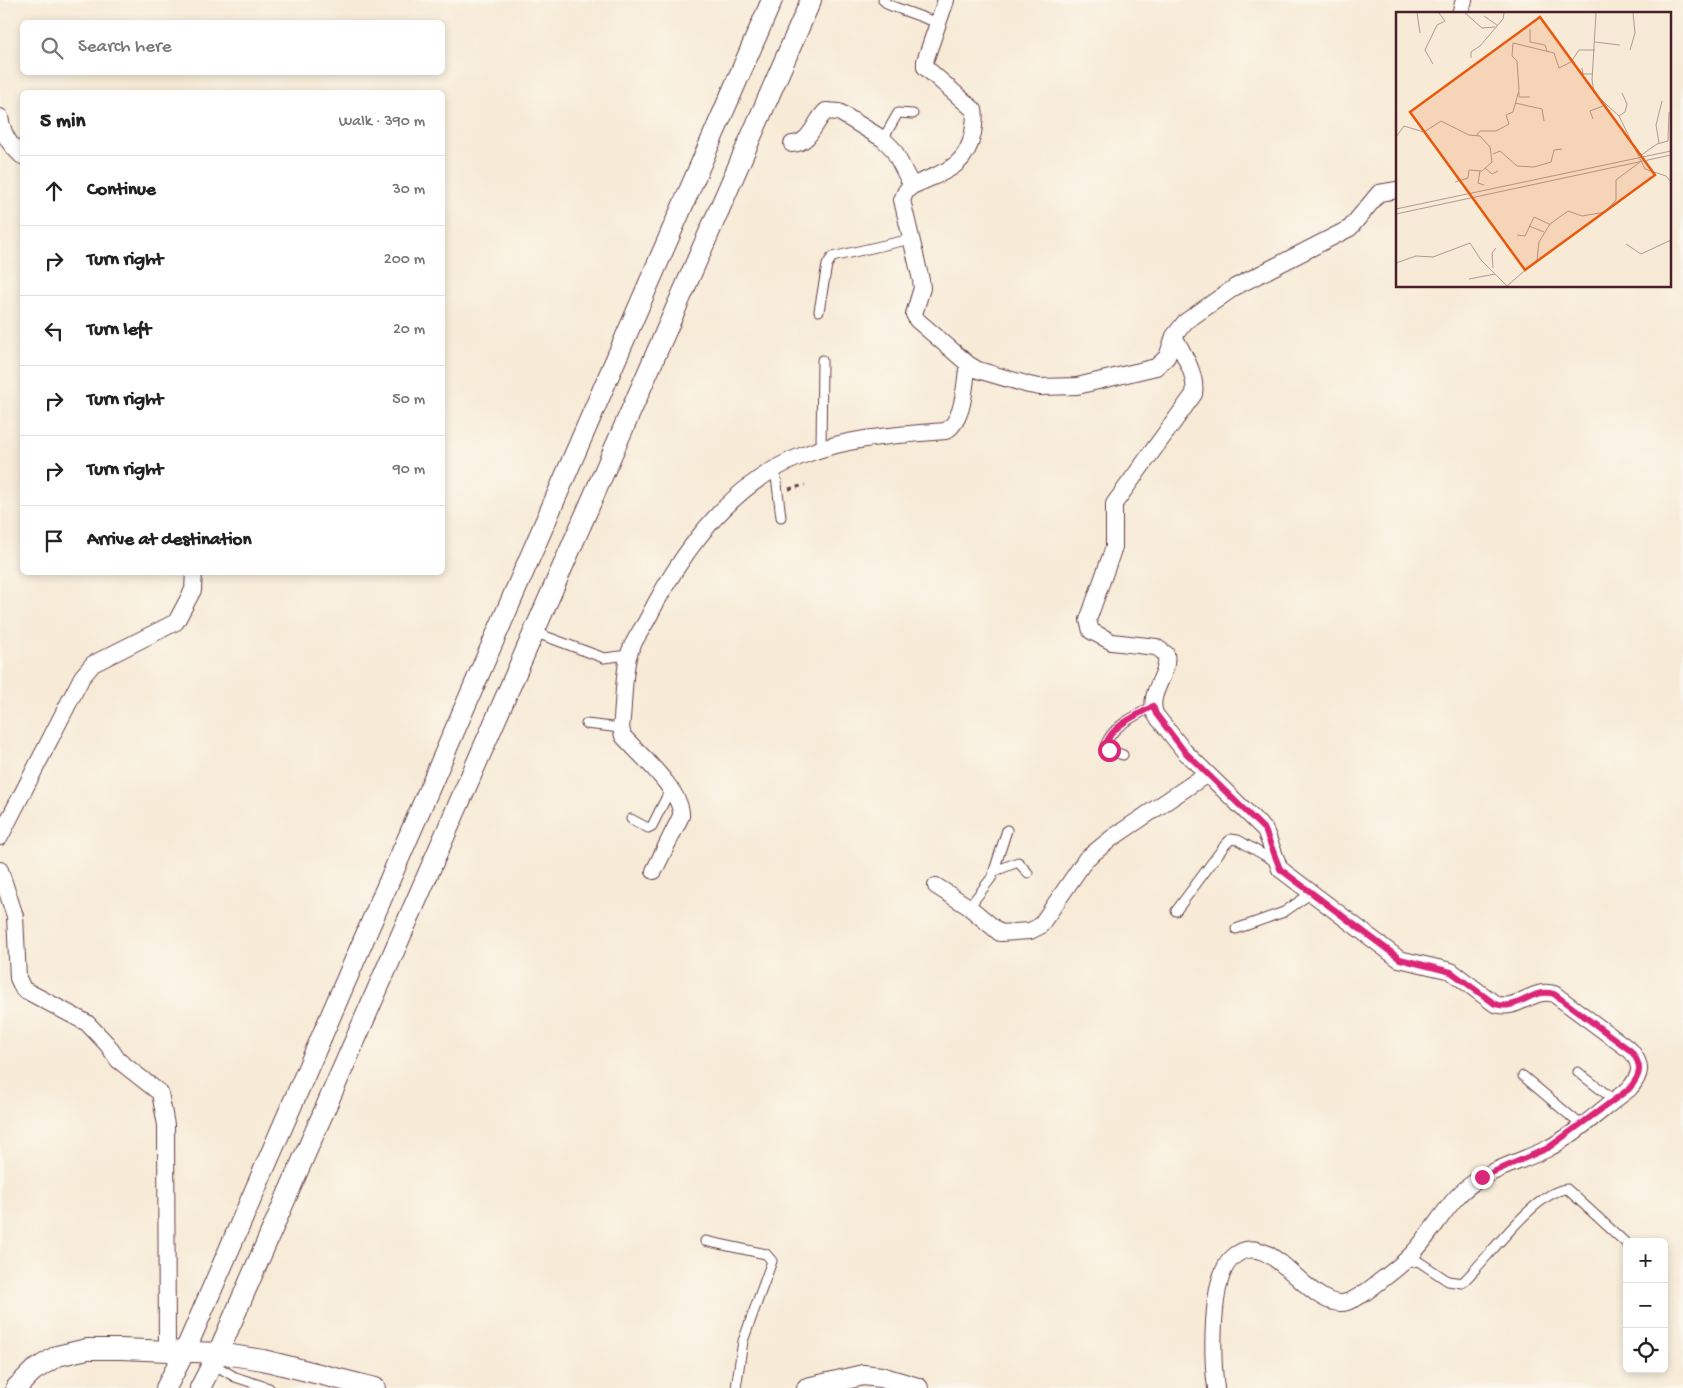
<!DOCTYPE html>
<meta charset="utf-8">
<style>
body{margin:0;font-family:"Gochi Hand",sans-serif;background:#f6f6f6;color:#222}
.controls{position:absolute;right:15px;bottom:15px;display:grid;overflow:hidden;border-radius:8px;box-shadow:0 2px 8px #0003}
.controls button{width:45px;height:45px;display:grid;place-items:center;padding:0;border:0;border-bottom:1px solid #e0e0e0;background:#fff;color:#222;font:25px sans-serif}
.stop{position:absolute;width:15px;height:15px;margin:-11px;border:4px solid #db2777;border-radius:50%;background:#fff}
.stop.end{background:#db2777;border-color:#fff;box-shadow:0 1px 5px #0008}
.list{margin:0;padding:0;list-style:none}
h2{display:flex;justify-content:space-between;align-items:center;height:65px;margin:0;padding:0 20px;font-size:21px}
h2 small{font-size:16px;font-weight:400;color:#767676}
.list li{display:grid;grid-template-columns:32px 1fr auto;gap:15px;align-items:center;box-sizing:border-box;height:70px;padding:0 20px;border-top:1px solid #e0e0e0}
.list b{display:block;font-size:19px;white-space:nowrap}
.list em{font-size:16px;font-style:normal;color:#767676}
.icon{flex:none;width:28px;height:28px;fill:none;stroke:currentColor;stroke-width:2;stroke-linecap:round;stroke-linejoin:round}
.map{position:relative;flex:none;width:1683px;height:1388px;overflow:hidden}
.search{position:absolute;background:#fff;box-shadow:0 2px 8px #0003;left:20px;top:20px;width:425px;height:55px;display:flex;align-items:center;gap:12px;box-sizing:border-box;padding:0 18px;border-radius:8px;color:#767676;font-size:19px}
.panel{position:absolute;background:#fff;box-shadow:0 2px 8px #0003;left:20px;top:90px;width:425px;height:485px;border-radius:8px}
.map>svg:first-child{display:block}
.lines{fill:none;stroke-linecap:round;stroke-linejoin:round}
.service-casing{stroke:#643d45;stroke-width:11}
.minor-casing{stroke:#643d45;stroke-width:18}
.tertiary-casing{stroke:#643d45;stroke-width:22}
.path{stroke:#643d45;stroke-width:3;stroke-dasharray:4 4;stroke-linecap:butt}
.service{stroke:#fff;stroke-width:9}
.minor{stroke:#fff;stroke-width:16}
.tertiary{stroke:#fff;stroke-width:20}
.route{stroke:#db2777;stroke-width:6}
.inset-road{fill:none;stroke:#b29992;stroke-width:1}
.view{fill:#e8590c;fill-opacity:0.15;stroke:#e8590c;stroke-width:2.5}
.inset-edge{fill:none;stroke:#4a1f2b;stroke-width:2.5}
</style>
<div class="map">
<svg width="1683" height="1388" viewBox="0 0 1683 1388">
<rect width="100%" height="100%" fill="#fbf7ec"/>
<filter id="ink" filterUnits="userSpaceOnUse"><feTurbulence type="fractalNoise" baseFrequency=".02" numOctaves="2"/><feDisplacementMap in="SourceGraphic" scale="10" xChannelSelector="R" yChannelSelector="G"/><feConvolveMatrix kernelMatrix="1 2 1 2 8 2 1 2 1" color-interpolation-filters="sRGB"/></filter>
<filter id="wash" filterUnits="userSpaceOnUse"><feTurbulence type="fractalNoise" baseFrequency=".0096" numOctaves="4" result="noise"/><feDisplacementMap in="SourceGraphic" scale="20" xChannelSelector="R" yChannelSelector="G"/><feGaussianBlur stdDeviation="1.12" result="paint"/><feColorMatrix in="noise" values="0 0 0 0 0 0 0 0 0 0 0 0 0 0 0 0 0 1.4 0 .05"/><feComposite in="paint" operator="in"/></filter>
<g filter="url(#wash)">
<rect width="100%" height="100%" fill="#f7ead6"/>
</g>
<g filter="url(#ink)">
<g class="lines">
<g class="service-casing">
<path id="service" d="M883,0l6,5 49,18
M883,139l15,-26 15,1
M819,311l8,-46 5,-8 79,-18
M821,450l1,-90
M775,468l6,49
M534,632l70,26 24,-3
M586,724l35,4
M1123,755l-14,-5 -3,-6c7,-19 30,-28 47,-38
M631,819l17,9 4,-2 19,-38
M995,871l23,-9 10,11
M969,907l23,-30 15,-47
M1176,911l49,-66 6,-6 7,1 38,22
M1236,929l48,-17 29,-20
M1578,1072l36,28
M1523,1076l58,49
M705,1241l61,13 6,7 -29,80 -7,47
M1407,1263l11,-2 30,20 14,2c23,-21 74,-93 105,-94l60,55
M213,1364l22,13 34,11"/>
</g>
<g class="minor-casing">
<path id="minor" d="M946,0l-21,61v6l49,43c2,7 0,15 -1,23 -7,36 -31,39 -61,53l-6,5 -4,9 19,80 1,8 -8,26 3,6 51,44 10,6 51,15 11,2 37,-1 79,-19 11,-10 7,-21 11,-14 50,-35 115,-59 29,-35 18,-3
M1460,14l4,-14
M0,117c3,18 9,27 22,39
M792,144c19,-1 22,-22 34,-33l13,1 44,27 10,10 19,37
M1174,336c9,18 23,38 20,58l-80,110v43l-26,73 3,11 21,11 44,5 10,7c4,21 -19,38 -11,60l30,38 80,78 15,39 119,90 52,12 44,33c23,8 37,-17 59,-10l77,57c12,15 10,24 -2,38 -26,19 -53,45 -82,60 -31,15 -69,23 -92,50 -15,17 -26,37 -42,54 -10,11 -22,20 -34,29 -10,8 -20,16 -32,20 -39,11 -77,-82 -116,-43 -21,21 -19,100 -15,129
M0,837l82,-160 11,-13 83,-42 17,-32 1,-18
M0,870l15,46 3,62 5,11 64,34 20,21 11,16 42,33 6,32 1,225
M654,871l27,-55c2,-24 -42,-62 -58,-80l-2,-8c3,-23 2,-48 7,-71 3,-13 13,-26 19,-37 34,-68 82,-135 154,-164 47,-19 96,-21 145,-25 19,-12 18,-46 22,-67
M936,886l33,21 31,26 30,-2 10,-5 46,-67 26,-21 95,-64"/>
</g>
<g class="tertiary-casing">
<path id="tertiary" d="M16,1388l17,-17 24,-15 30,-7h34l97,4 45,7 112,28
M166,1388l19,-37 587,-1351
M200,1388l18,-35 593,-1353
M807,1388l56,-13 18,2 37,11"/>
</g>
<path class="path" d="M789,489l16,-4"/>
<use href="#service" class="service"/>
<use href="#minor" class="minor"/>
<use href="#tertiary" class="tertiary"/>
</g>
</g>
<g class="lines" filter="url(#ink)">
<path class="route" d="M1109,750l-3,-6c6,-19 30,-28 47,-38l3,8 29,38 80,78 15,39 120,90 51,13 44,32c23,8 37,-17 59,-10l77,57c12,15 10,24 -2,38l-81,59 -66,29"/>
</g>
<g transform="translate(1396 12)">
<rect width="275" height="275" fill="#f7ead6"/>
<path class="inset-road" d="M21,1l3,20M69,1l17,15 13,-1M200,1l-4,67 2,13 25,23 26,53 21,7 5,6M88,4l13,9M134,17v13l15,3 2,6M199,30l25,3M234,38l5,-17 -2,-20M75,46v-6l9,-6 23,-27 1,-6M37,52l-8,-14 12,-25 8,-4 -6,-8M186,56l1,6h9M123,80v5h11M119,91l27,6 2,12M223,104l6,-4 2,-8 -5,-11M197,107l-3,-8 16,-6M80,124l4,-5h16l13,-7 -3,-9 7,-3 6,-22 -2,-29 -5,-5 1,-13 41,10 5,15 12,-6 8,-12h16M0,125l8,-11 20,6 17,-11 28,14 11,1 10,11 2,15 -10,9 -13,-1 -1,8 -13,4M263,131l-3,-18 6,-24M97,142l7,-3 17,15 17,1 17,-5 3,-12 8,-1M244,144l17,-12 11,-3 1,-29M89,156l7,6 6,-3M84,159l-2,12 6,2M0,197l275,-58M0,202l275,-59M133,214l15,6M121,223l8,1 9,-19 15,7M230,232l15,10 30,-14M0,251l20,-7 17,1 37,-14 11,17 26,26 30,-26 2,-18 11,-18 18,-13 14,5 23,-4 11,-12v-20l24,-18M97,256l-1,-15 4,-5M73,267l26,-5"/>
<path class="view" d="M144,5l115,158 -130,95 -115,-158z"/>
<rect width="275" height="275" class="inset-edge"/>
</g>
</svg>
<div class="controls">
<button>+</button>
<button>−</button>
<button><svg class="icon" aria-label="locate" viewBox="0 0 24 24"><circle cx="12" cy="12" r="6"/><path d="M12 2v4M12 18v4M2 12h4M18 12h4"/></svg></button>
</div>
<div class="stop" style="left:1109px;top:750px"></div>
<div class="stop end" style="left:1482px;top:1177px"></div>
<div class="search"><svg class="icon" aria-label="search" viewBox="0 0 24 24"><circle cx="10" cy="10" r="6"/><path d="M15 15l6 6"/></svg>Search here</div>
<section class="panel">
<h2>5 min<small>Walk · 390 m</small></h2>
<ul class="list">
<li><svg class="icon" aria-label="ahead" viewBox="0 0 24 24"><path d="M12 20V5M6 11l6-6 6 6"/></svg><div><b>Continue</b></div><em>30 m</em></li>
<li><svg class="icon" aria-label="right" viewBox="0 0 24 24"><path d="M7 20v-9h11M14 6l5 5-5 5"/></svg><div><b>Turn right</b></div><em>200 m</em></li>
<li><svg class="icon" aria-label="left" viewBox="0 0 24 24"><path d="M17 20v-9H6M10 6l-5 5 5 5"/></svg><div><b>Turn left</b></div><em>20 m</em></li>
<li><svg class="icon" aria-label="right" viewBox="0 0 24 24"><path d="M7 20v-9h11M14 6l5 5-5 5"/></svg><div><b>Turn right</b></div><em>50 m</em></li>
<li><svg class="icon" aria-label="right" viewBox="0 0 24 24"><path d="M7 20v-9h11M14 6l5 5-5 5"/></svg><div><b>Turn right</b></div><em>90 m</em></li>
<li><svg class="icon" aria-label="arrive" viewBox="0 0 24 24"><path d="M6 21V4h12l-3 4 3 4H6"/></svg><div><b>Arrive at destination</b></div></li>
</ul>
</section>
</div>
